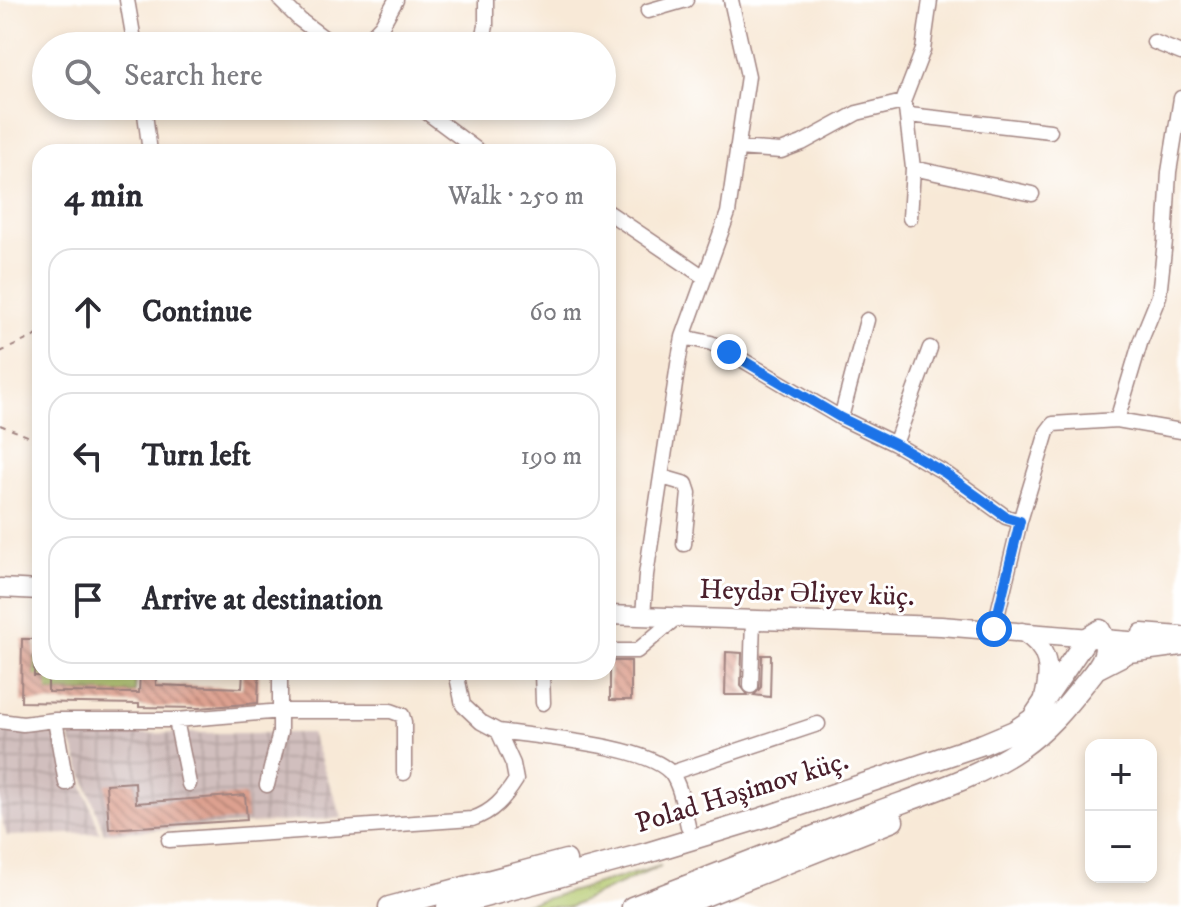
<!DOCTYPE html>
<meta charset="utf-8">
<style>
body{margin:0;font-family:"IM FELL DW Pica",serif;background:#f7f7f7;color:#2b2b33}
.controls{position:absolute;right:24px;bottom:24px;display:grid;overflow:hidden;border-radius:16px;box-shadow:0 4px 12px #0003}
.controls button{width:72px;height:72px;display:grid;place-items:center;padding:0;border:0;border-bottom:2px solid #e1e1e2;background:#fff;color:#2b2b33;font:40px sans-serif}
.stop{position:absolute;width:24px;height:24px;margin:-18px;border:6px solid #1a73e8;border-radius:50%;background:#fff}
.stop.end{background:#1a73e8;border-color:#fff;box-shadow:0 2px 8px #0008}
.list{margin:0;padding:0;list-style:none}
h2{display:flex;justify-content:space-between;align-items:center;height:104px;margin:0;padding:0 32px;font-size:34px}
h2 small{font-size:26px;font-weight:400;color:#7c7c81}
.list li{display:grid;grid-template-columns:52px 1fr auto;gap:24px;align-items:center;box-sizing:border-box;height:128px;margin:0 16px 16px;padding:0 16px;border:2px solid #e1e1e2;border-radius:24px}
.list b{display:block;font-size:30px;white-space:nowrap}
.list em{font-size:26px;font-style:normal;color:#7c7c81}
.icon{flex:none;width:44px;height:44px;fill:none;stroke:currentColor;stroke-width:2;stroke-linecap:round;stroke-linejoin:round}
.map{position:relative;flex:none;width:1181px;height:907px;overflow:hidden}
.search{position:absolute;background:#fff;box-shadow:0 4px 12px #0003;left:32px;top:32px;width:584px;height:88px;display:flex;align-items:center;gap:20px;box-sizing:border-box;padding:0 28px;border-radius:44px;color:#7c7c81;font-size:30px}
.panel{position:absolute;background:#fff;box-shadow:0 4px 12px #0003;left:32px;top:144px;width:584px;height:536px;border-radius:24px}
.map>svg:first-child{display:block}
.industrial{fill:url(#industrial-grid)}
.grass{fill:url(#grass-tufts);stroke:#7e734b;stroke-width:2}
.park{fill:url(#park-crowns);stroke:#7e734b;stroke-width:2}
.building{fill:url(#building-back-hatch)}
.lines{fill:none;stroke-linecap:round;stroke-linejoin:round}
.minor-casing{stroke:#a18481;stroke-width:17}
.major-casing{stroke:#a18481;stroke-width:21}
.highway-casing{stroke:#a18481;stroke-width:23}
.path{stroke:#a18481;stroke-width:2;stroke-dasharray:6 6;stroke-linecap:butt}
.minor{stroke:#fff;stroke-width:14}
.major{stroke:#fff;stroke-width:18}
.highway{stroke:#fff;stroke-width:20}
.route{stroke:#1a73e8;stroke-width:10}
.labels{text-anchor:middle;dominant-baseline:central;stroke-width:6;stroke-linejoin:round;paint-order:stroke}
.street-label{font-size:28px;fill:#4a1f2b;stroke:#fff}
</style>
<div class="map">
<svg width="1181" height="907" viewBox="0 0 1181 907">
<defs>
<pattern id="industrial-grid" width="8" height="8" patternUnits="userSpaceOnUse" patternTransform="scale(2)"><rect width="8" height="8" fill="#d1bfbe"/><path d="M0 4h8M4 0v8" fill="none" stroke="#b5a4a3"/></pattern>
<pattern id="grass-tufts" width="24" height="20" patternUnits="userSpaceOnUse" patternTransform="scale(2)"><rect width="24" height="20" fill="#b2c76b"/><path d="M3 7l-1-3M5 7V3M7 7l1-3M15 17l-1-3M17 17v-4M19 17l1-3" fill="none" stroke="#9baa5d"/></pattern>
<pattern id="park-crowns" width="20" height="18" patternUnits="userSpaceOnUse" patternTransform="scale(2)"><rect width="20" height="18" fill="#b2c76b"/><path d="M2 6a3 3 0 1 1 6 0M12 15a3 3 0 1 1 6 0" fill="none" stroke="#9baa5d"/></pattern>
<pattern id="building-back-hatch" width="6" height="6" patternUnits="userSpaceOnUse" patternTransform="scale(2)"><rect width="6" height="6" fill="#dda190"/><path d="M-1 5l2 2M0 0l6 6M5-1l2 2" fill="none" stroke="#b58376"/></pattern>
</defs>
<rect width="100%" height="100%" fill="#fff"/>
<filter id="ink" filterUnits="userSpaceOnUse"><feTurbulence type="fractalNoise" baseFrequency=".0125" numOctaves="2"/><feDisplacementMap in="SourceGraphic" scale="16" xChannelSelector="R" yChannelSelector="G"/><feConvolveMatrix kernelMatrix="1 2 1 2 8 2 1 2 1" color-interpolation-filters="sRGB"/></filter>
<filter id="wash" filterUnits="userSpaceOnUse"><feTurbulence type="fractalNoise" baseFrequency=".006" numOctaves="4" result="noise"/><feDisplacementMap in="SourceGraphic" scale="32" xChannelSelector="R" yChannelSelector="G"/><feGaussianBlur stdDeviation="1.8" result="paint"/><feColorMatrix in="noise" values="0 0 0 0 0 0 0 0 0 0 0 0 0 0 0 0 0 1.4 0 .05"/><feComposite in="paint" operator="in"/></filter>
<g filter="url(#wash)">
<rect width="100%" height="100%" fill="#f8e9d7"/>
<path class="industrial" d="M0,729l65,7 35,97 -93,3 -7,-22z
M178,733h133l31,85 -238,15 -35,-97z"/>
<path class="grass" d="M661,866l-92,41h-53z"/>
<path class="park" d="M35,657h5v15h96l-1,21 -87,-1 -14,-16z"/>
<g id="blocks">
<path class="building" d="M22,639h13l-1,37h14v16l91,1 1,-21h16v13l86,3 1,-16h16l-1,31 -59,5 -60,-1v-3l-118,-2z
M726,652l16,1 -1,33 7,9h-23z
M762,655h9l-1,42 -16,-2 7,-8z
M610,661h21v39h-21z
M135,782l1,21 109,-8 2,25 -138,9 -3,-45z"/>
</g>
</g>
<g filter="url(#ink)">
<use href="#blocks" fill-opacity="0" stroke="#a18481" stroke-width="2"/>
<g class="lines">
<g class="minor-casing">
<path id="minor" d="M127,0l8,46
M280,0l20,20 35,26
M648,11l38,-11
M1154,42l27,11
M362,46l20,-21 14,-25
M481,46l5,-20v-26
M144,106l6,46
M418,106l62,46
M906,109l7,59 -3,50
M909,115l141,16
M737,148l44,3 21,-8 55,-30 46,-11 20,-52 7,-50
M913,168l119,26
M608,212l96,65
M683,337l28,6 18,9 112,66 54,26 50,29 61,44 14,4
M841,418l26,-98
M1117,420l24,-80 18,-44 6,-55 4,-69 12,-74
M895,444l35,-96
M662,477l24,7 3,9 -5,51
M643,616l3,-41 33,-217 4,-21 45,-124 20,-137 -17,-76
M994,629l26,-108 27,-89 6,-8 64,-4 64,11
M608,651h29l40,-34
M542,672l1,31
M751,686l2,-67
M55,720l11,63
M176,720l13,64
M0,721l23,3 32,-4h121l106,-9h109l11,4 2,7v51
M498,731c38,6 149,14 173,42 10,13 13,37 17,53
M671,773l147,-49
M267,785l13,-53v-60
M169,840l303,-21c21,-7 32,-20 44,-39l-3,-16 -15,-33 -17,-9 -18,-17 -7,-33"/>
</g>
<g class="major-casing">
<path id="major" d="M0,588l40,2
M608,615l333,11 213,17
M1022,632c28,16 29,37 22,66
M1142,633l39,3"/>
</g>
<g class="highway-casing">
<path id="highway" d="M1096,669l33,-17 52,-7
M389,907l177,-47
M447,907l200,-54 115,-35 221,-74 31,-13 18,-12 55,-81 13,-8c13,21 -1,36 -15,53 -19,24 -38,47 -64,65 -42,30 -102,48 -150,66 -80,31 -159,62 -239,93
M677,907l216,-86"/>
</g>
<path class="path" d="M0,352l40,-18
M0,425l40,16"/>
<use href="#minor" class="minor"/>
<use href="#major" class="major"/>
<use href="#highway" class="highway"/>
</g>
</g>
<g class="lines" filter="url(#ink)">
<path class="route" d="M729,352l112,66 54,26 50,29 61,44 14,4 -26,108"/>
</g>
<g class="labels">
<g class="street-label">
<text transform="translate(807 593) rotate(2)">Heydər Əliyev küç.</text>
<text transform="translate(742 792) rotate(-17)">Polad Həşimov küç.</text>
</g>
</g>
</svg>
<div class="controls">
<button>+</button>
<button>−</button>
</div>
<div class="stop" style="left:994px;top:629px"></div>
<div class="stop end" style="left:729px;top:352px"></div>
<div class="search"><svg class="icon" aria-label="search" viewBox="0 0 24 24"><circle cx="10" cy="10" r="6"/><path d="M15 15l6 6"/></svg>Search here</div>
<section class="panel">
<h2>4 min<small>Walk · 250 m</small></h2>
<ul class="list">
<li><svg class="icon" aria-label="ahead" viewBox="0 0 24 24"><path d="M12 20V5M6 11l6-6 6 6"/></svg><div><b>Continue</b></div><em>60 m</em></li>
<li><svg class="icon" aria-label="left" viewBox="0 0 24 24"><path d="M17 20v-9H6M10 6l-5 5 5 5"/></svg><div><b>Turn left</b></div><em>190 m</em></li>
<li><svg class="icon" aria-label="arrive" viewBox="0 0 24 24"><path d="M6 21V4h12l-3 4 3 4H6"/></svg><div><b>Arrive at destination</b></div></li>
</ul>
</section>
</div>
